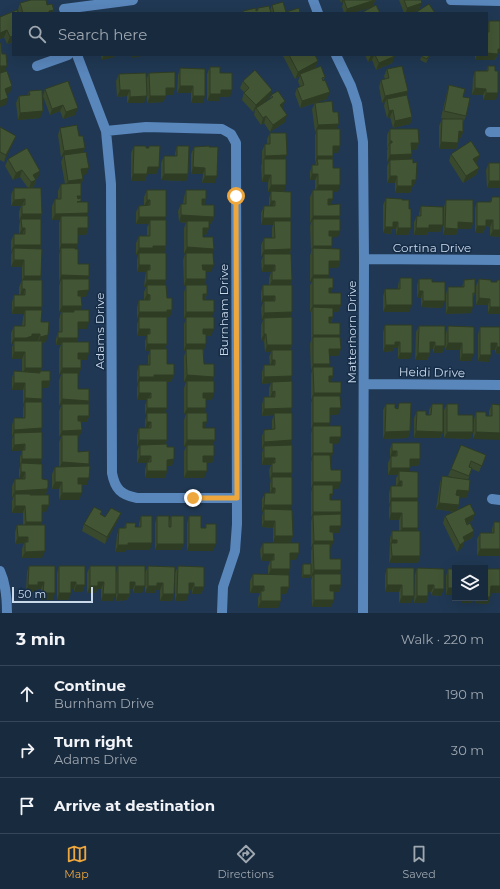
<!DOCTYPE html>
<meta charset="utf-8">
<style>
body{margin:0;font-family:Montserrat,sans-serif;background:#213245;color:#f1f3f6}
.controls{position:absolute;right:12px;bottom:12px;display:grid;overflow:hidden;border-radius:0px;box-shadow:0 4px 16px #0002}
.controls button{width:36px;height:36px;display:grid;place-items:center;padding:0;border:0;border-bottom:1px solid #364658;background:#182a3e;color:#f1f3f6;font:20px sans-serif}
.scale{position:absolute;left:12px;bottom:10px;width:81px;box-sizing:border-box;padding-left:4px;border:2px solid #cbdaeb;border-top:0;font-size:11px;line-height:14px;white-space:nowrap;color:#cbdaeb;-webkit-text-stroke:3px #162d48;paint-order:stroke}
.stop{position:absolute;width:12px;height:12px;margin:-9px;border:3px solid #eea73d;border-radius:50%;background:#fff}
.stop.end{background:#eea73d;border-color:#fff;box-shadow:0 1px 4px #0008}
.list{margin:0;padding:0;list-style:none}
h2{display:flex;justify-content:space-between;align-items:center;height:52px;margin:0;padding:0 16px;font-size:17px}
h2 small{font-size:13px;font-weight:400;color:#9fa7b0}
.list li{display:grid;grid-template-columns:26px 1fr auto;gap:12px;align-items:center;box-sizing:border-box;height:56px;padding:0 16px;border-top:1px solid #364658}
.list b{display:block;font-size:15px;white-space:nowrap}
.list p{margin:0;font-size:13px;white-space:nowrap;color:#9fa7b0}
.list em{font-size:13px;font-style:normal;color:#9fa7b0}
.icon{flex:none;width:22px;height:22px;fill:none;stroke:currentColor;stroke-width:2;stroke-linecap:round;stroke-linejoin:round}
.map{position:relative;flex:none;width:500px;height:613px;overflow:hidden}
.search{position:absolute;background:#182a3e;box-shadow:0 4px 16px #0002;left:12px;right:12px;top:12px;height:44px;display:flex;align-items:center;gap:10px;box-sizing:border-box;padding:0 14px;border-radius:0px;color:#9fa7b0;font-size:15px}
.sheet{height:220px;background:#182a3e}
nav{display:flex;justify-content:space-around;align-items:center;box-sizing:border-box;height:56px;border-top:1px solid #364658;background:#182a3e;font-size:11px;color:#9fa7b0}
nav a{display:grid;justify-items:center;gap:2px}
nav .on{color:#eea73d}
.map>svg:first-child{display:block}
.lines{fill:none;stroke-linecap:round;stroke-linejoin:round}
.minor{stroke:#5986bb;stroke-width:10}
.wall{fill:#39492d}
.shaded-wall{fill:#2e3c24}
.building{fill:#425534;stroke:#2e3c24}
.route{stroke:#eea73d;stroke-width:5}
.labels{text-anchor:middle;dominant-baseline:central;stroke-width:3;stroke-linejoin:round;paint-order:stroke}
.street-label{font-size:12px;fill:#cbdaeb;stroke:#162d48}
</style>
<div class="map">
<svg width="500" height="613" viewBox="0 0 500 613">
<rect width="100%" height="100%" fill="#203853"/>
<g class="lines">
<path class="minor" d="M313,0l5,13
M451,0l49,1
M64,9l69,-9
M77,55l29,76 5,53 1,289c3,16 9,22 25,25h100
M336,55l15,31 6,18 6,38 1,117 -1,354
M37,66l31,-11
M106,131l40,-4 76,2 9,5 5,9 1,381 -2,27 -12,36 -1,26
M490,132h10
M364,259l136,1
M364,384l136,1
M492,499l8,1
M0,571c6,13 7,27 7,42"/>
</g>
<path class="wall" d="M340,0h35l-2,7 -21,6h-8l-2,-6 1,-4h-2z
M399,0h22l-2,10 -8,3h-7z
M20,3l27,2 5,8h-33l-1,-3z
M272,5l14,7 14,1h-58l1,-2 14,-1 1,-2 12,2z
M0,17l13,25 -6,2 -3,-7 -4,2z
M489,21l8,35 -2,4h-20v-4h-2v-1h14v-27z
M101,55h14l-1,2 -12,3z
M284,55h31l3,6 -3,7 -6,3 16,6 -2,4 4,18 -11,3 17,10 4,17 1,24h-5v3l-1,3 6,33h-5v7l-3,6 10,11 -1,3 -1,18h-6v9l-1,3 9,12 -2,7h-9l-1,10 3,15 10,12 -3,7h-5v5l-2,6 8,14 2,12 -3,7h-8v8l-2,3 5,9 -2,6 10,11 -2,3 -1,19h-8l-1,11 9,18h-5l-3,16 1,10 7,19h-5l-2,11 10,12 -1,2 -1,19h-5l-3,15h-1v11l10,15 1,11 -2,7h-5l-3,15h-19l-1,-26 1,-4h-1v-2l-1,3h-8v-11l1,-3h8v-13l1,-3h-1v-27l1,-3h-1v-26l1,-3h-1v-27l1,-3h-1v-26l1,-3h-1v-27l1,-3h-1v-26l1,-3h-1l-1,-27 1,-3v-29h-1v-27l2,-3h-2v-27l1,-2 -1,-27 1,-3h-1v-26l3,-7h2v-10h-5v-8l2,-7h3l1,-2h-1v-27l1,-4h-1l-3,-23 3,-6 -15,5 -5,-14 2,-6 3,-1 -2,-6 2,-5 -5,3 -12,-23z
M365,55h29l-2,8 -16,7 -4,-10 -4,2z
M422,55h8l-4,8 -6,-3z
M488,66l8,34h-13v-5h-11l1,-17 2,-7h11z
M210,67l10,6 10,24h-10l-1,4h-12v-27z
M180,68l25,1 -2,34h-12v-10h-14l1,-18z
M387,69l21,22 -2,4 6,22 -2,7 -17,4 -3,-11 -3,1 -3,-12 1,-4 -3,1 -3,-16 2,-7 4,-1 -1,-3z
M149,73l26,15 -2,7h-7l-3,7 -16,1 -1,-23z
M119,74l25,29h-17v-7l-10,1 -1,-16z
M243,81l27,16 -9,8 9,-6 1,-4 14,6 -3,7 3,14 -15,10 -6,-9 -3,2 -7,-10 1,-5 -2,2 -11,-12 2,-8 -4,-4z
M449,85l14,12 3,19 -3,7v9l-2,6h-3v5l-2,6h-17v-23l3,-7h3l-4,-1 6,-26z
M45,89l30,26 -12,4 -3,-8 -10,4 -7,-19z
M29,91l11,27 -22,2 -2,-17 3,-7 9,-1z
M0,127l16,9 -3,7 -9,19 -4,-2z
M60,128l19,8 6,12 -2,4 3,23h-4l1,4 -2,7v10l-1,2v4l7,14 1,12 -2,7h-8v9l-2,5 2,15 10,15 -2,18h-5l1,9 -2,4 7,19h-9v9l-1,4 10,18h-6v8l-3,7v14l11,12 -1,3 1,12 -2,6h-6l1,8 -3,7h-1v15l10,14 -1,19h-5l-3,15h-20v-11h-7v-15l3,-7h4v-25l2,-5h-2v-26l2,-5h-2v-26l2,-5h-2v-26l2,-4h-5v-6l2,-7h1v-13l2,-7h-2v-26l1,-4h-1v-27l1,-4h-1v-28l1,-3h-8v-14l3,-7h3v-8l3,-7h4l-4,-22 2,-5h-2l-3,-22z
M390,129l29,14 -3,7h-5l-1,9 3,4 3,17 -3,7h-1l-2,6h-15v-10h-8v-17l2,-4h-2v-12l1,-2h-1v-13z
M270,133l15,26 -1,33 6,29 1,28 -1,5 2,26 -2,5 2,27 -2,5 2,28 -2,5 2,26 -2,5 2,27 -2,5 2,27 -2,6 2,27 -1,4 -1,33 3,26 -3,7 6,17h-6v9l-2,6 1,12 -3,7h-5l-3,14h-20v-10l2,-5h-10v-12l3,-7h15v-7l2,-6h-9l-1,-11 3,-7h10v-15l-11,-1v-11l1,-4h-1v-13l3,-6h5v-9l1,-5 -1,1 -1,-10 2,-5h-9v-12l1,-4h-1v-13l2,-6h8v-10l2,-5 -12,1v-12l2,-7h5v-9l2,-5 -9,1v-12l2,-7h6l-1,-8 2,-5h-6l-1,-11 -3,-1v-15l2,-5h-1l-1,-12 2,-5h-2v-11l2,-7h6v-7l2,-6h-9l-1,-11 2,-4h-2v-12l3,-7h8v-10l1,-3h-12v-12l3,-7h5v-8l2,-6h-3v-10h-6l-1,-16 1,-3v-12l3,-7h2v-5z
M134,146l12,2h2l1,-2 10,21 -3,7h-9l-2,7h-14v-28z
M177,146l11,28 -2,7 -25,-1v-17l3,-7h11v-3z
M194,147l21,36h-13l1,-9h-12v-20z
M451,154l26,8 -1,1 3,5 -3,7 -13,8 -14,-22z
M8,159l30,19 -2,1v1l-2,6 -2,2 10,26 -2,5 1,26 -1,4 1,27 -1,4v30l1,12 5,20 -4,1v25l-1,3 9,10 -2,7h-6l-1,14v30l1,27 -2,4 2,16 6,8 -2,7 -1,1 1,17h-4v10l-1,3 1,33h-20v-9l2,-6 -9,1v-12l2,-7h6v-12h-11v-12l1,-3h-1v-12l3,-7h8h-4v-9l1,-4v-9l2,-6h-10v-12l1,-2h-1v-12l2,-7h9v-9l1,-4h-1v-15h-11v-12l2,-7h8v-12h-10v-12l1,-3h-2v-11l3,-7h8l1,-9 1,-3h-12v-12l2,-7h5v-8l3,-7v-13h-11v-12l1,-3h-1v-11l3,-7h5v-8l1,-5h-1v-9l2,-6h-10v-11l3,-7h14l-8,-11 -7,3 -8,-14z
M500,160v28h-13l-1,-18 3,-7h11z
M147,190l18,30 1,26 -2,7h-13l15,27 -2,5 6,32h-3v27l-2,5 2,15 7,11 -3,7h-4v26l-2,5 2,27 -2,4 2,3 5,19h-5v5l-2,7h-20v-9l2,-6h-10v-12l2,-4h-2v-12l2,-7h6v-8l2,-5h-2v-10l2,-5h-10v-12l1,-4h-1v-12l2,-7h9v-9l2,-5h-5v-10l2,-5h-10v-12l2,-5h-2v-12l2,-7h5v-8l2,-5h-2l1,-10 1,-5h-9v-12l1,-5h-2v-12l3,-7h8v-9l2,-3h-13v-12l3,-6 5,-1v-8z
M186,190l20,9 -2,6 10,12 -3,7h-2v4l-3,7h-3v2l9,16 -1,19h-5v7l-2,6 3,9 -2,6 7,17 -1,19 -5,-1 -2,15v14l10,13 -2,4v19h-6v8l-2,5 1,15 8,17 1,11 -2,7h-5l-3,15h-20v-27l2,-4h-2v-27l2,-6h-2v-26l2,-6h-2v-26l2,-5h-2v-27l2,-5h-2v-27l2,-6h-2l-1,-26 2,-6h-1v-26l2,-5 -7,-1 -1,-11 3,-7h2l1,-7z
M492,197h8v40l-10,-1v-9l-4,-1 -3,7h-8v-25l2,-6h13z
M386,198l16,2 9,28 -3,7h-12v-6h-4l-1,5 -8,-1v-28z
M446,200l27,23 -2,6h-13l-2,6h-13l1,-28z
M421,206l22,19 -3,7h-12l-1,3h-13v-13l3,-6h2v-3z
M400,278l9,34h-26v-16l2,-7h13v-4z
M419,279l13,3 10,26 -21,-1v-9h-4v-13z
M479,279l12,3h6v-2h3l-12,34v-9h-12v-19z
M464,280l11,13 -2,5 -2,15 -25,1v-20l2,-7h14z
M385,325h27l-2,34h-12v-11h-4l-1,3 -10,1v-20z
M419,326l26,20 -3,7h-9v-4h-3v4l-3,7h-12l1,-28z
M448,326l26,1 -3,34h-11v-11h-15l1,-17z
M480,327h20v27l-5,-1v-3h-4l-2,12 -11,-1v-27z
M399,403l11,28 -2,7 -25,1v-29l3,-6 9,4 2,1z
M432,404l11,28 -3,6h-26v-20l3,-7 9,4h3v-5z
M447,404l11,11 15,17 -3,7 -26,-1v-28z
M492,404l8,1 -27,34 1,-20 2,-7 10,4h3v-5z
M392,443l28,16 -2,7h-8l-1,5 8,30 1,27 -1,3 3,25 -2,7h-29l1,-25 2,-7h7v-11h-10v-12l1,-3h-1v-12l2,-7h5v-8l2,-3h-10v-12l2,-5v-9z
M486,455l-7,17 -7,-3 -4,11 1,11 -3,7 -6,-1 -1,8 -2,5 18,4 -3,7 -5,3 7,7 -2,7 -8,4 -2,6 -5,4 -14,-29 2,-7 9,-4 -18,-3 4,-26 2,-7 12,2 -6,-2 3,-7z
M102,511l-1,4 4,2 16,-4 -3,7 -13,24 -23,-13 2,-7z
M141,516l9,34h-24v2h-11l2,-17 2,-7h5l2,-5 9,4h4v-4z
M157,516l12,5 2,-5 10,34h-26v-27z
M189,516l12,12h4l1,-4 7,27h-26v-28z
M494,522l6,34h-23v-17l3,-6h12v-4z
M29,566h26l-2,34h-12v-11h-4l-1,3h-10l1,-20z
M59,566l26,19 -3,7h-8v-3h-3v4l-3,7h-11v-27z
M90,566h26l-3,35h-12v-12h-4l-1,4h-9v-20z
M118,566h27l-3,27h-9v-4h-3v5l-3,6 -11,1v-28z
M148,566l26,28 -2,7h-12v-11h-4l-1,3h-10v-20z
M178,566l26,21 -3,7h-9v-4h-3l-3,11h-11v-28z
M387,568h27l-3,35h-12v-11h-14v-17z
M417,568l27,1 -3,27 -10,-1v-3h-3v4l-2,7h-12l1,-28z
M448,569l7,26h-9v-19z
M485,569l15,24h-9l-3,11 -12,-1v-5h9z"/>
<path class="shaded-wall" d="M342,0h4h-2l-1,3h-2z
M375,0l-2,7 -21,6h-7l2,-4z
M422,3l-3,7 -8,3h-5l1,-5z
M54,10l-2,3h-4l1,-2z
M7,30l-3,7 -4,2v-6z
M13,36v6l-6,2 3,-7z
M498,49h2l-5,11h-20l2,-5h10v-2z
M104,55h11l-1,2 -12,3z
M133,55h10v1l-12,2z
M371,55h3l-2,5 -4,2z
M395,56l-3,7 -16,7 3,-7z
M318,61l-3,7 -14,8 -1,-2v2l-5,3 3,-7z
M0,66h7l-2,6 -5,1z
M12,86l-2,7 -8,2 3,-6z
M180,86h13l-2,7h-14z
M166,88h9l-2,7h-10z
M475,88l11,1 -3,6h-11z
M120,90h10l-3,6 -10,1z
M221,90h11l-2,7h-10l-1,4h-12l3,-7z
M272,90l-2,7 -13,12 -1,-1 -1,2 -2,2 3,-7z
M408,91l-3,7 -18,1 -2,3 -3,1 3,-7z
M330,92l-3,7 -27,9 2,-7z
M486,93h12l-2,7h-13z
M147,96l-3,7h-17l3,-6z
M150,96h16l-3,6 -16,1z
M193,96h12l-2,7h-12z
M8,98l-2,7 -6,2v-6z
M285,101l-2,7 -5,4 2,-7z
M63,105l-3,6 -10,4 2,-6z
M78,108l-3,7 -12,4 3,-7z
M393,110l-3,7 -3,1 2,-7z
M43,111l-3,7 -22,2 2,-7z
M287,115l-2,7 -15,10 3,-7z
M266,116l-2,7 -3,2 2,-7z
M412,117l-2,7 -17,4 2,-7z
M339,124l-3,6 -19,-1 -1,3h-1l3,-7z
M459,131l4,1 -2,6h-5z
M16,136l-3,7 -9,19 2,-7z
M390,141h2l-2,6v-4l-3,5z
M441,142l17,1 -2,6h-17z
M411,143h8l-3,7h-7z
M333,146h7l-2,7h-8z
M85,148l-3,7h-18l-1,2h-2l3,-6z
M412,154l-3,7 -19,-1 -1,2h-2l3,-7z
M287,155l-3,7 -20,-2 1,-4z
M480,155l-3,7 -6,4 2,-7z
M317,156h16l-3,7 -13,-4 -1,4h-1z
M148,167h11l-3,7h-11z
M193,167l12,1 -2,6h-12z
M89,168l-3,7 -7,1 2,-7z
M479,168l-3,7 -13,8 3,-7z
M22,170l-2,7 -7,3 3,-7z
M40,171l-2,7 -7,4 2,-7z
M133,174h14l-2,7h-14z
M164,174h24l-2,7 -25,-1z
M312,174h6l-3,6h-5z
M264,175h7l-3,7h-6z
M205,176h12l-2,7h-13z
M390,176h7l-2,7h-8z
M83,179l-2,7 -16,2 3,-7z
M36,180l-2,6 -5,3 2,-7z
M412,180h4l-3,7h-1l-2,6h-15l2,-7z
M489,181h11v7h-13z
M271,185h15l-2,7h-16z
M318,185h22l-2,7h-23z
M77,196h4l-2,5h2l-3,7z
M25,199l-3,7v-1l-1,1h-10l3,-6z
M202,199h4l-2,7h-4z
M328,199h5l-3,7h-4z
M147,200h3l-3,7h-3z
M271,201h4l-3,7h-3z
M88,213l-2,7 -25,-4 -1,4h-8l3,-6z
M22,214h20l-3,7 -18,-2 -1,2h-1z
M181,215l33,2 -3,7 -32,-2z
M313,216h27l-2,7 -25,-4 -2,4h-1z
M139,217h27l-2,7 -14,-4 -1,4h-13z
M263,218h28l-2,7 -15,-4 -1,4h-12z
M486,220h7l-3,7 -4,-1 -3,7h-8l2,-7z
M393,222h5l-2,7h-4l-1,5 -8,-1 2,-6z
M458,222l15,1 -2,6h-13l-2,6h-13l2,-7z
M429,225h14l-3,7h-12l-1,3h-13l2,-7z
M22,228h3l-3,7h-3z
M78,228h10l-2,7h-10z
M203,228h6l-3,7h-6z
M398,228h13l-3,7h-12z
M493,230h7v7l-10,-1z
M329,231h11l-2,6 -12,1z
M61,244h17l-2,7 -15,-3 -1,3h-1z
M14,245h27l-2,6 -25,-3 -2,4h-1z
M153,246h13l-2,7h-13l-1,2 -11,-2 -1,2h-2l3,-7z
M313,246h19l-2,7 -17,-5 -3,5z
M187,247l27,2 -3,7 -27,-2z
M291,249l-2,6 -25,-1 -1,3h-2l3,-7z
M14,260h10l-2,7h-11z
M329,261h11l-2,7h-11z
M139,265h11l-2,7 -1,-2 -1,2h-9z
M202,265h12l-3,7h-11z
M264,265h11l-2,7h-11z
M61,275l28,1 -3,7 -24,-4 -2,3h-1z
M313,275h16l-2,7 -14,-4 -1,4h-2z
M24,276h17l-2,7 -17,-1z
M186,279h20l-2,7 -18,-1v1h-2z
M147,280h19l-2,7 -17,-2 -1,2h-2z
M272,280h20l-3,7h-20z
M329,288h4l-3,6h-3z
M22,289h3l-2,7h-3z
M89,290l-3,7h-11l3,-6z
M419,291h4l-2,7h-4z
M147,294l3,1 -2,6h-4z
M203,294h4l-3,7h-4z
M263,296h12l-2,6 -9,-1 -1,2h-2z
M479,298l11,1 -2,6h-12z
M423,301h22l-3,7 -21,-1z
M313,305h28l-3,7h-25v-5l-2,5h-1z
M386,305h26l-3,7h-26z
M62,306h20l-3,6 -5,-2 -1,2h-14z
M14,307h28l-3,7 -14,-4 -1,4h-12z
M448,307h25l-2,6 -25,1z
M490,307h10v7h-12z
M167,310h5l-2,7h-31v2h-2l2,-7z
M186,312h28l-3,7 -25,-2v2h-2z
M292,312l-3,7 -25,-1 -1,2h-1l2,-7z
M329,317h4l-3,7h-3z
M78,322h11l-2,7h-11z
M139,329h11l-2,7 -1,-2v2h-10z
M203,329h11l-3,7 -10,-1z
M32,334h8l-2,7h-24l-1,3h-2l3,-6z
M264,334h2l-2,7 -3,-1z
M48,335l-2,7 -8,2 2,-7z
M313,335h27l-2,6 -25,-4 -2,4z
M58,338h20l-2,7 -14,-3 -1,3h-5z
M395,342h5l-2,6h-4l-1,3 -10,1 2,-7z
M430,342h5l-2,7h-5z
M448,343h14l-2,7h-15z
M491,343h6l-2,7h-6z
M147,344h20l-3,7 -14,-2v2h-5z
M186,344h20l-2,6 -18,-1v2h-2z
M267,345h25l-3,6 -17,-1 -1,2h-6z
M435,346h10l-3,7h-9z
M497,347h3v7l-5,-1z
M329,349h12l-3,7h-11z
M14,352h11l-3,7h-10z
M78,353h11l-2,7h-11z
M400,353h12l-2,6h-12z
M418,353h12l-3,7h-12z
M462,354h12l-3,7h-11z
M480,355h11l-2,7 -11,-1z
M272,360h3l-2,6 -3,1z
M313,364h17l-3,6 -14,-3 -1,4h-1z
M25,368h17l-3,7h-17z
M62,368h19l-2,7h-17v-2l-1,2h-2z
M154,375h20l-3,7h-18l-14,-1 -1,3h-1l2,-7z
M187,375l27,2 -3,7 -24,-3 -1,1h-2z
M292,376l-2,7 -18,-1 -1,1 -9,1 2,-7z
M329,376h4l-2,7h-4z
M42,381h8l-2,7h-8z
M14,383h11l-2,7h-11z
M275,391l-2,7h-3l2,-6z
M139,393h12l-3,7 -1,-2v2h-10z
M203,393h11l-2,7h-12z
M314,393h27l-3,7 -25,-4 -1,4h-1z
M25,398l17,1 -3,7 -14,-4 -1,3h-1z
M62,399l27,2 -2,7 -25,-4 -1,2h-2z
M147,408h20l-3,7 -17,-2v2h-2z
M187,408h19l-2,6h-20z
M292,408l-2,7 -16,-2v2l-12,1 2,-7z
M330,408h11l-3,7h-11z
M78,416h11l-2,6h-11z
M147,422h4l-3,7h-3z
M203,422h4l-3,7h-3z
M313,423h17l-3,7 -14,-4 -1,4h-1z
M42,428l-2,7 -26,-2 -1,4h-1l2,-7z
M82,430l-3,7h-17v-2l-1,2h-2l3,-6z
M410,431l-2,7 -25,1 2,-7z
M416,431l27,1 -3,6h-26z
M447,432h26l-3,7 -26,-1z
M476,432l24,1v7l-27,-1z
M330,437h11l-3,7h-11z
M139,440h28l-3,7 -24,-2 -1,2h-2z
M187,440h28l-3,7 -25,-2 -1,2h-2z
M292,440l-2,7 -26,-1 -1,3h-1l2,-7z
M25,444l-2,7 -1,-1v1h-10l2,-6z
M392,451h5l-3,7 -3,-2 -1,2z
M313,453h20l-2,7 -18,-1v-4l-1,4h-1z
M140,456h11l-3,7h-11z
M203,456h11l-2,7h-11z
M264,458h11l-2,7 -1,-2 -1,2h-9z
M22,459h20l-2,7 -19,-3 -1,3z
M174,459l-2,7h-7l2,-6z
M410,459h10l-2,7h-11z
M62,462l27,2 -2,6 -28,-1z
M391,468h19l-3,7 -8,-4 -1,4h-10z
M147,471h20l-2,7h-20z
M187,471h20l-3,7h-20z
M21,472h4l-2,7h-4z
M272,473h20l-2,6 -18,-2 -1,2 -1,1z
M78,478h11l-2,7h-11z
M399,481h3l-2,7h-4z
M55,482h7l-3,7h-7z
M313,482h28l-3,7h-25v-4l-1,4h-1z
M48,487l-2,7 -2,2 -29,2v-4l-2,4h-1l3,-7z
M272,488h3l-2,6h-3z
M457,490l12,1 -3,7 -12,-1z
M62,493h20l-3,7h-20z
M330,494h3l-2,7h-4z
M391,498h27l-2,7 -25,-4 -1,4h-1z
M439,503l20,2 -3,7 -20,-3z
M42,505h7l-3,7h-6z
M264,505h28l-2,7 -26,-3 -1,3h-1z
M15,506h10l-2,7h-11z
M313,512h28l-2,6 -26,-3 -1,3h-1z
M121,513l-3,7 -13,24 2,-7z
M391,513h11l-3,7h-10z
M475,514l-3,7 -10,5 3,-7z
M264,521h11l-2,7 -11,-1z
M26,522h16l-2,7h-17z
M330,526h11l-2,7h-12z
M402,528h16l-2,6 -17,1z
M474,531l-2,7 -8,4 -2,6 -5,4 6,-15z
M275,536h18l-3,7h-17z
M18,537h10l-2,6 -1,-1 -1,1 -9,1z
M392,540h5l-3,7 -3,-4 -1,4z
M314,541h20l-3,7h-18v-4l-1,4h-1z
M128,543h24l-2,7h-24v2h-11l3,-7z
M157,544h27l-3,6h-26z
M189,544h27l-3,7h-26z
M480,549h20v7h-23z
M45,551l-3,7h-20l3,-6z
M290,553h9l-3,7h-8z
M263,554h11l-2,7h-11z
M392,556h28l-2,7h-29z
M271,569h19l-2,7h-20z
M314,570h27l-2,7 -25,-3 -2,3h-1z
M303,575h8l-1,3h-8z
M38,582h6l-3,7h-4l-1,3h-10l2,-7z
M71,582h5l-2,7h-6z
M98,582h6l-3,7h-4l-1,4h-9l3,-7z
M130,582h5l-2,7h-6z
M157,583h6l-3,7h-4l-1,3h-10l3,-7z
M189,583h5l-2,7h-5z
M76,585h9l-3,7h-8z
M330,585h11l-2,7h-12z
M387,585h15l-3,7h-14z
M428,585h6l-3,7h-5z
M135,586h10l-3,7h-9z
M253,586h11l-2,7 -1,-2 -1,2h-10z
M491,586h9v7h-12z
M194,587h10l-3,7h-9z
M281,587h8l-3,7h-8z
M448,588h7v7h-9z
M434,589h10l-3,7 -10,-1z
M43,593h12l-2,7h-12z
M59,593h12l-3,7h-11z
M103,594h13l-3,7h-12z
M118,594h12l-3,6 -11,1z
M163,594h11l-2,7h-12z
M177,594h12l-3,7h-11z
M402,596h12l-3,7h-12z
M417,596h11l-2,7h-12z
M485,597h5l-2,7 -12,-1 2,-5h7z
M462,598h12l-2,5h-11z
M314,600h20l-3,7h-19z
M261,601h20l-3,7h-20z"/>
<path class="building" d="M31,0h15l1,5 5,-1 2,6 -5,1v1l-1,1h-25l-3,-10z
M344,0h31l-28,9z
M404,0h17l1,3 -15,5z
M283,2l3,10 13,-4 1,5h-26l-2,-8z
M429,4l6,9h-20z
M376,5l4,8h-19z
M269,6l2,7h-27l-1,-2 13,-3v3l2,-1v-2z
M17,10l1,3h-5v23l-3,1 -3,-7 -7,3v-16z
M489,21h11v28h-2v5l-11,-1v-21h2z
M0,43h1l1,11h4l1,12h-7z
M289,55h26l3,6 -20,11z
M375,55h19l1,1 -16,7z
M422,55h7l-2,4 -6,-3z
M321,66l4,11 -3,1 1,3 2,-1 5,12 -28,9 -5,-13 7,-3 -4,-11z
M402,66l6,25 -23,5 -4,-16 8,-2 -2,-9z
M488,66h7v5h3v22h-12v-4l-11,-1v-17h13z
M210,67h10v6h12v17h-11v4h-11z
M180,68l25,1v27h-12v-10h-13z
M255,70l17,20 -16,15 -12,-12 5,-5 -6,-7z
M7,71l5,15 -7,3 3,9 -8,3v-28z
M175,72v16h-9v8h-16l-1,-23z
M146,73l1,23 -17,1v-7h-10l-1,-16z
M68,81l10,27 -12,4 -3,-7 -11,4 -7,-20z
M449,85l16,4 -2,8 7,1 -4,18 -22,-5z
M42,90l1,21 -23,2 -1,-17 11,-1 -1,-4z
M278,91l7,10 -5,4 7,10 -14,10 -7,-9 -3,2 -7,-10 17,-11 -2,-2z
M407,95l5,22 -17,4 -2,-11 -4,1 -2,-12z
M332,101l1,11h5l1,12 -21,1 -3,-22z
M442,119h21v13l-4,-1 -1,12 -17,-1z
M77,125l2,11h4l2,12 -21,3 -4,-23z
M0,127l16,9 -10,19 -6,-3z
M317,129h23v17h-7v10h-16z
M390,129h28l1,14h-8l1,11 -22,1v-12h2v-2h-2z
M270,133h16l1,22 -22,1v-12h5z
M471,141l9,14 -7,4 6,9 -13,8 -15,-22z
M134,146h12v2h3v-2h11l-1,21h-11l-1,7h-14z
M177,146h12l-1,28h-24v-18h13z
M209,146v1h9l-1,29h-12v-8l-12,-1 1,-20z
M27,148l13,23 -7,4 3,5 -5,2 -9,-12 -6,3 -8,-14z
M86,152l3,16 -8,1 2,10 -15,2 -4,-26z
M264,159h22v26h-15v-10h-7z
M317,159h16v9h7v17h-22v-11h-6v-9h6z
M413,159v4l4,-1 -1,18h-4v6h-15v-10h-7v-16z
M489,163h11v18h-11z
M81,183v13h-4l1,3 3,-1v3l-4,1h11v11l-33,1v-15h6v-15z
M14,188h27l1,26h-20v-9h3v-6l-11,1z
M147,190h19v27h-27v-11l11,-1v-5h-3z
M186,190h20v9h-4v6h12v12l-33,-2v-11h5z
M313,190h20v9h-5v6l12,-1v12h-27z
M271,191l20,1v26h-28l1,-12h11v-5h-4z
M492,197h8v33h-7v-10h-7v6h-9v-24h14z
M386,198l16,1v1h7v9h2v19h-13v-6h-5v5h-8z
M446,200h27v23l-15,-1v7l-13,-1z
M421,206l22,1v18h-14v3h-13l1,-12h4z
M61,216h27v12h-10v16h-17z
M21,219h20v26h-27v-11h11v-6h-3z
M313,219h27v12h-11v5h3v10h-19z
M150,220h16v26h-13v2h-14v-12h11z
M187,221h22v7h-6v9h10l1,12 -27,-2z
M274,221h17v28l-27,1v-12h11z
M14,248l28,1 -1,27h-17v-16h-10z
M61,248h14v1h3v15h11v12l-28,-1z
M313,248l27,1v12h-11v14h-16z
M139,253h27v27h-19v-10h3v-5h-11z
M186,253h27l1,12h-12l1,5h3v9h-20z
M264,254h27l1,26h-20v-9h3v-6h-11z
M313,278h20v10h-4v5h12v12h-28z
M400,278h12v27h-26l-1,-16h15z
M62,279h27v11l-11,1v5h3l1,10h-20z
M419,279h13v3h13v19h-22v-10h-4z
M475,279v14h-2v14h-25v-20h16v-7z
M479,279l12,1v2h6v-2h3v27h-10v-8l-11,-1z
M22,280h20v27h-28v-12h11v-6h-3z
M147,285h19l1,13h5v12h-5v2h-28v-12h11v-5l-3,-1z
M186,285h21v9h-4v6h11v12h-28z
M263,285h29v27l-28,1v-12h11v-5h-12z
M313,307l20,1v9h-4v6h11v12h-27z
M25,310h17l-1,12h8l-1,13 -8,2v-3h-8v2l-6,2h-12v-12h11z
M74,310h15v12h-11v16h-20v-6h4v-20h12z
M139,317h28v27h-20v-10h3v-5h-11z
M186,317h28v12h-11v5h3v10h-20z
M292,317v28h-25l-1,-11h-2v-16z
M385,325h27v28h-12v-11h-5v3h-10z
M419,326h26v20h-10v-4h-5v11h-12z
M448,326l26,1v27h-12v-11h-14z
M480,327h20v20h-3v-4h-6v12h-11z
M313,337h27l1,12h-12l1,15h-17z
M14,341h28v27h-17v-16h-11z
M62,342h27v11h-11v6h3v9h-19z
M150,349h17v15h7v11h-20v2h-15v-12h11z
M186,349h17l1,15h10v13l-27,-2z
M272,350h20v26l-28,1v-12h11v-5h-3z
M313,367h20v9h-4v6h12v11h-27z
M14,371l26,2v-2h10v10h-8v18l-17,-1v-15h-11z
M62,373h16v16h11v12l-27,-2z
M139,381h28v27h-20v-10h4v-5h-12z
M187,381h27v12h-11v5h3v10h-19z
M292,381v27l-28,1v-12h11v-6l-3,1v-10z
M313,396h27l1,12h-11v15h-17z
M25,402h17v26l-28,2v-12h11z
M399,403h12l-1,28 -25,1 1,-28h9v4l3,1z
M62,404h27v12h-11v5h3l1,9 -20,1z
M432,404h11v28l-27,-1 1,-20h9v4h5z
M447,404h11v11h15v17h-26z
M492,404l8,1v28l-24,-1v-20h10v4h6z
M147,413h20v27h-28v-12h12v-6h-4z
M187,413h20v9h-4v6h12v12h-28z
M274,413h18v27l-28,2v-12l11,-1z
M313,426h28v11h-11v6h3v10h-20z
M42,432v27h-20v-9h3v-6l-11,1v-12z
M62,435h16v17l11,-1v13l-27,-2z
M392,443h28v16h-10v9h-19v-12h6v-5h-5z
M167,444v3h7v12l-7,1v11h-20v-9h4v-6h-11v-11z
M187,445h27v11h-11v6h4v9h-20z
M292,445v28h-20v-10h3v-5h-11v-12z
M461,445l25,10 -4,11 -11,-5 -2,6 3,1 -3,8 -18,-7z
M313,455h17l1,15h10v12h-28z
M21,463l21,1v15l6,1v7l-1,2 -32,2v-12h10v-7h-4z
M90,466l-1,12h-11v6h4v9h-20v-11h-7v-15z
M399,471l19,1v26h-27v-12h11v-5h-3z
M442,476l28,4 -1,11 -12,-1 -1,5 4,1 -1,9 -20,-2z
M272,477h20v28h-28l1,-12h10v-5h-3z
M313,485h20v9h-3v6h11v12h-28z
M15,494h15v1h19v10h-7v17h-16l-1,-16h-10z
M391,501h27v27h-16v-15h-11z
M470,504l5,10 -10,5 2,6 3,-2 4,8 -11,6 2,4 -5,4 -15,-29z
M94,507l8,4 -2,3 5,3 6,-9 10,5 -14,24 -23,-13z
M264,509l28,1 1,26h-18v-15h-11z
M341,514v12h-11v6h3l1,9h-20l-1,-26z
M141,516h11v27h-24v2h-10l1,-17h7v-5h10l-1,4h6z
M157,516h12v11h2v-11h13v28h-27z
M189,516h12v12h5v-4h10v20h-27z
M494,522h6v27h-20v-16h14z
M17,525h28v26l-20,1v-10h3v-5h-10z
M392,531h28v25h-28l-1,-13h6v-3h-5z
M263,543h36v10h-9v16h-19v-9h3v-6h-11z
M313,544h17v15h11v11h-27z
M303,564h8v11h-8z
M29,566h26v27h-12l1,-11h-6v3h-10z
M59,566h26v19h-9v-3h-5v11h-12z
M90,566h26v28h-13l1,-12h-6v4h-8z
M118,566h27v20h-10v-4h-5v12h-12z
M148,566l27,1 -1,27h-11v-11h-6v3h-9z
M178,566l26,1v20h-10v-4h-5v11h-12z
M387,568h27v28h-12v-11h-15z
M417,568l27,1v20h-10v-4h-6v11h-11z
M448,569h7v19h-7z
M485,569h15v17h-9l-1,11h-5z
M253,574l36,1v12h-8v14h-20v-10h3v-5h-11z
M314,574h27v11h-11v6h4v9h-20z"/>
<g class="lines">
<path class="route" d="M193,498h44l-1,-302"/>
</g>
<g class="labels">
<g class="street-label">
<text x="432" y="247">Cortina Drive</text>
<text transform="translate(223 310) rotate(-90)">Burnham Drive</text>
<text transform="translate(99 331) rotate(-90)">Adams Drive</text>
<text transform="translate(351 332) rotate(-90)">Matterhorn Drive</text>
<text transform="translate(432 372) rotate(1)">Heidi Drive</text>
</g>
</g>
</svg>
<div class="controls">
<button><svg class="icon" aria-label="layers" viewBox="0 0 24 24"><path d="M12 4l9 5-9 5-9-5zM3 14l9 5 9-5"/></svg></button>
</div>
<div class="scale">50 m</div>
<div class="stop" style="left:236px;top:196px"></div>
<div class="stop end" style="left:193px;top:498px"></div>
<div class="search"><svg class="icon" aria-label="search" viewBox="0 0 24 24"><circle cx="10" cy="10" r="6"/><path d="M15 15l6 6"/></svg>Search here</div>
</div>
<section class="sheet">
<h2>3 min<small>Walk · 220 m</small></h2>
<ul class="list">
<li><svg class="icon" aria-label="ahead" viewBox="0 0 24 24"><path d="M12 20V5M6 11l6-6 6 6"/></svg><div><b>Continue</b><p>Burnham Drive</p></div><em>190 m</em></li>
<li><svg class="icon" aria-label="right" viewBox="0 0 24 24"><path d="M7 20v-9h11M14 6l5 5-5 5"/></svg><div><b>Turn right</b><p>Adams Drive</p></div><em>30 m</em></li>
<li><svg class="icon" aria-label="arrive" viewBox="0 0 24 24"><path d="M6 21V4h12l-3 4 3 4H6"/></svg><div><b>Arrive at destination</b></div></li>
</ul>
</section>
<nav>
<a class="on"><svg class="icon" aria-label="map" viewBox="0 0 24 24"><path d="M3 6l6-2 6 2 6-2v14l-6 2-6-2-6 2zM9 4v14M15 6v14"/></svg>Map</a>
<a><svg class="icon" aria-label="directions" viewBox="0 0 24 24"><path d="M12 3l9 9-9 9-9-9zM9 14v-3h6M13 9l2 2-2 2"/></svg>Directions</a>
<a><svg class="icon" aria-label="saved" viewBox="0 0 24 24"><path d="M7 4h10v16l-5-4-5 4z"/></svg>Saved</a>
</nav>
